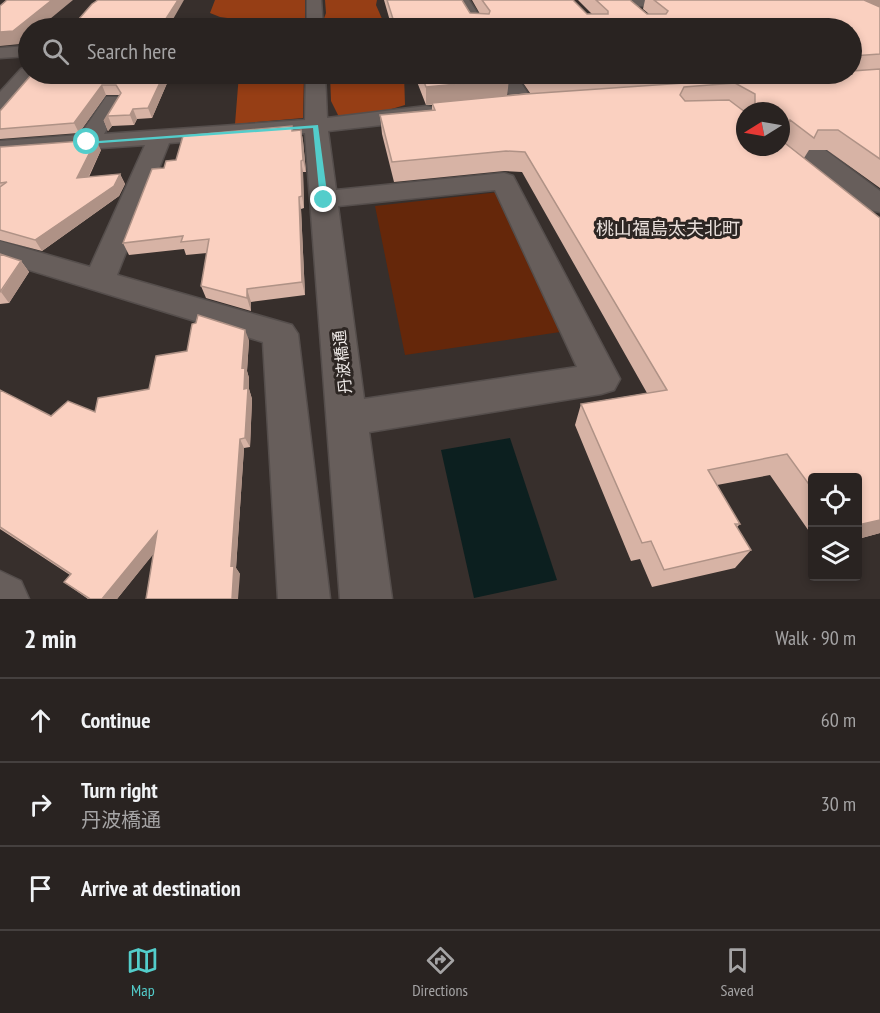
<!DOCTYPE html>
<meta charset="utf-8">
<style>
body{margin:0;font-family:"PT Sans Narrow","Noto Sans JP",sans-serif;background:#312b2a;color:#f1f3f6}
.controls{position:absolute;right:18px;bottom:18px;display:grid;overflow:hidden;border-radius:6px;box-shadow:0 3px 9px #0003}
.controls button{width:54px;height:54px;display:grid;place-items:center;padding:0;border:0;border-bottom:2px solid #45403f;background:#292321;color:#f1f3f6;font:30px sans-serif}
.compass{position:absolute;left:736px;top:102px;width:54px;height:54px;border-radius:50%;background:#292321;box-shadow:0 3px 9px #0003;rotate:259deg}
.stop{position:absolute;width:18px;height:18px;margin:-14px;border:4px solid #53cdcb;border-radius:50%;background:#fff}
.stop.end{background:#53cdcb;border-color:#fff;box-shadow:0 2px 6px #0008}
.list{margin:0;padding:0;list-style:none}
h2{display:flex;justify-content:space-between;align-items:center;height:78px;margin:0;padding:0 24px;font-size:26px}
h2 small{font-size:20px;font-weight:400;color:#a5a4a5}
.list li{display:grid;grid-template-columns:39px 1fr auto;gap:18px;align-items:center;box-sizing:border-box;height:84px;padding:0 24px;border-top:2px solid #45403f}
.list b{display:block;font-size:22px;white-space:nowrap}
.list p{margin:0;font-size:20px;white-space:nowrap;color:#a5a4a5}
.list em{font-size:20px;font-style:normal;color:#a5a4a5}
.icon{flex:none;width:33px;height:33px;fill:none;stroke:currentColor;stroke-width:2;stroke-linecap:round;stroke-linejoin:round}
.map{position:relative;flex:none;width:880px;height:599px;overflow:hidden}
.search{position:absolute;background:#292321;box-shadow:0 3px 9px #0003;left:18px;right:18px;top:18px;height:66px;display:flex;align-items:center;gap:15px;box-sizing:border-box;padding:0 21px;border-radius:33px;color:#a5a4a5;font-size:22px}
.sheet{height:330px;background:#292321}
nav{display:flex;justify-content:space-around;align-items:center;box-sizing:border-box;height:84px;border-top:2px solid #45403f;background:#292321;font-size:16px;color:#a5a4a5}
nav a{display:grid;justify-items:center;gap:3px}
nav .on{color:#53cdcb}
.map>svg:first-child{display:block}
.green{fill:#65270a}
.forest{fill:#963e15}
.water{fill:#0c1f1f}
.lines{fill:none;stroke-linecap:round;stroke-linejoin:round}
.minor-casing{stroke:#554e4c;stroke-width:3}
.minor{fill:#675e5b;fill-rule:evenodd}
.wall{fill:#d7b3a5}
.shaded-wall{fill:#af9286}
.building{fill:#fad0c0;stroke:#af9286;stroke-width:1.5}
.route{fill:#53cdcb}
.labels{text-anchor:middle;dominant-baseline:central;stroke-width:6;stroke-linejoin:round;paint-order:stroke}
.street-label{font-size:16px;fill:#f0ebe9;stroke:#2d2623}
.neighbourhood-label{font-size:18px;fill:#eae0dc;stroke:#2d2623}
</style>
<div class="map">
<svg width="880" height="599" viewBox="0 0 880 599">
<rect width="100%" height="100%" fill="#372f2c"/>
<path class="green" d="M499,192l68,139 -162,24 -30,-149z"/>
<path class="forest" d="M215,0h90v28h-63v-8l-22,-3 -10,-4z
M325,0h52l-1,5 10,23h-57l-6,-7 3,-8z
M239,74h65l-1,44 -68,6z
M330,74h74l1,31 -27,8 -39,4 -8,-16z"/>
<path class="water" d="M510,438l47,142 -83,18 -33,-148z"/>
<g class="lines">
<g class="minor-casing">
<path id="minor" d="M307,0h14l2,28h-16z
M455,0h14l18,28h-16z
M618,0h65l-7,4 -53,3 -5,-1 -2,-3z
M28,46v10l-28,2v-10z
M28,67v7h9l-30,34 -7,2v-18l21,-23z
M306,74h19l2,44 99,-12 8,2 3,5 -3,5 -8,2 -98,11 8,59 168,-17 9,3 107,203 -6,11 -13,4 -232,38 23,167h-52l-35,-466 -136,10 -52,132 175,50 6,9 32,265h-52l-15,-257 -263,-81v-20l90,26 55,-122 -145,10v-14l80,-6 26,-38h14l3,4 -19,33 201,-14zM495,190l82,177 -213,32 -26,-193z
M497,74h18l20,30 -4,4h-14z
M781,121l8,2 91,68v21l-10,-2 -89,-71z
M0,571l21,10 8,18h-29z"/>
</g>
<use href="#minor" class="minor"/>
</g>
<path class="wall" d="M384,0h78l8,13 10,1 -8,-14h101l14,14h5l-14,-14h52l17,14h2l-6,-5 2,-9h235v188l-53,-38h-18l-5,8 -23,-18v-29l-36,1 -6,-4 141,425 -22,6v-62h-45v60l-43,-62 -53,10 23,39 -3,3 14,23 -16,18 -83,19 -12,-28 -9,2 -56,-136 6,-21 66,-11 -125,-221 -18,-1 -110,11 -12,-48 -2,-19 52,-5v-5h-6l-12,-31h92l1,21 23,-2 -13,-19h335v-46h-460z
M32,74h139l-19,44 -15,1 -3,6 -22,1 -4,5 -4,-10 16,-26h-14l-27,38 -79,6v-28z
M301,130l2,11 3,31h-3l1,36 -3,1 4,86 -54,7v9l-45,-13 -5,-12 6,-33 -21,2 -2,-6 -55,6 -6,-12 53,-83 117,-29z
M0,147l101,3 -12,27 31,-3 5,10 -6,12 -77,55 -42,-11z
M0,254l21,7 8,11 -20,31 -9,1z
M249,340l-2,31 2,7v11l3,10 -2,48 -6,1 -8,120 4,6 -87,-20 -36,45h-29l-24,-17 6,-7 -70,-46v-139l51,26 44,-4 54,-23 38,-38z"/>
<path class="shaded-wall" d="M52,0h21l-34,28h-11v9l-8,7 -20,2v-14z
M178,0h6l-16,28h-8z
M861,0h19v12z
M164,74h7l-19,44 -4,-10z
M509,79l-2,18 -81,8v-18z
M102,85l4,10 -27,38 -5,-10z
M133,109l4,10 -3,6 -4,-10z
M108,116l4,10 -4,5 -4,-10z
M301,130l2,11 3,31 -3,-12z
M96,140l5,10 -18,38 -6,-10z
M301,161l2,11 1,36 -2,-12z
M120,174l5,10 -6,12 -77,55 -7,-11z
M299,197l2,12 4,86 -3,-13z
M21,261l8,11 -20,31 -8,-11z
M247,289l4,13v9l-4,-13z
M245,330l4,10 -2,31 2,7v11l3,10 -2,48 -5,-9 -3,-70z
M240,439l4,9 -8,120 4,6 -2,25h-6l-1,-33z
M880,520v13l-22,6v-10l5,-5z
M157,532l7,9 -47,58h-15z"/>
<path class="building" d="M7,0h45l-39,31 -13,1v-26z
M98,0h80l-18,28h-89l21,-24z
M387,0h75l8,13 19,1 1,-3 -8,-11h91l14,14h21v-3l-12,-11h34l17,14h19l2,-3 -14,-11h210l16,7v47l-28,2v-28h-455l-4,-9z
M880,69v90l-42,-29h-20l-4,8 -24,-18 -2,5h-7v-14h-26v-17l-20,-11 -51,4 -4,8 5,6 44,-1 16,12v35h36v-7l99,78v302l-22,5v-48h-45v13l-26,-36 -79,16 32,54h-5l16,26 -87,20 -13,-29 -9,2 -61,-139 86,-14 -142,-238 -19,-1 -114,11 -12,-47 55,-5 -3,-7 94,-9 290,-20h36v-3z
M32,74h132l-16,34 -15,1 -3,6 -22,1 -4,5 17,-28 -5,-8h-14l-28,38 -74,6v-18z
M421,74h85l3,5 -83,8z
M531,74h48l-46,3z
M292,126v5l9,-1 2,30 -2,1 1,35 -3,1 3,85 -55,7v9l-46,-12 8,-47 -28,3 2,-6 -60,7 29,-74 12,-1 2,-7 10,-1 7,-24z
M96,140l-19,38 43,-4 -6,12 -79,54 -35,-10v-43l7,-5 -7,1v-36z
M0,254l21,7 -21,31z
M198,315l47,15 -3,38 3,-1 -1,22 4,-1 -3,50 -5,1 -9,127 3,-1 -2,34h-86l11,-67 -55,67h-12l-26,-17 7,-8 -71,-47v-137l51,26 17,-15 27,11 3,-14 51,-9 7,-33 31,-5 5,-27 4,-1z"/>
<path class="route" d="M318,125l10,75 -4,2 -4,-2 -7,-72 -226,16 -3,-2z"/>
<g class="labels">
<g class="street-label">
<text transform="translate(342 362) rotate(-96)">丹波橋通</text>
</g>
<g class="neighbourhood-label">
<text x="668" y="228">桃山福島太夫北町</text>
</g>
</g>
</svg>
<div class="controls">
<button><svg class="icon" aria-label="locate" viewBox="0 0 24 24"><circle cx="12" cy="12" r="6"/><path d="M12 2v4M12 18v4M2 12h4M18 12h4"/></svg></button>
<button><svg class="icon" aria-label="layers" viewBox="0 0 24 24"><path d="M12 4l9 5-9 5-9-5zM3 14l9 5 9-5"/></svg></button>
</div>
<svg class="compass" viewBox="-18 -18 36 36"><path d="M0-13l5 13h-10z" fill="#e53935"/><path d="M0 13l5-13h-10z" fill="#a5a4a5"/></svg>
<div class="stop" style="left:87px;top:142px"></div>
<div class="stop end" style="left:324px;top:200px"></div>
<div class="search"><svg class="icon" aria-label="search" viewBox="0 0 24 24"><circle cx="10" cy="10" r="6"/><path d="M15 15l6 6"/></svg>Search here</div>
</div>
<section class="sheet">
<h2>2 min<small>Walk · 90 m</small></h2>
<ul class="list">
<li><svg class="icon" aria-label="ahead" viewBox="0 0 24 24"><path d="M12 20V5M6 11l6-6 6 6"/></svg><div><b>Continue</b></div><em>60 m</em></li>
<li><svg class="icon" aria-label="right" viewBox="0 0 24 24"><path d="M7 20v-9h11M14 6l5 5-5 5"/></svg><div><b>Turn right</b><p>丹波橋通</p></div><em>30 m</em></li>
<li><svg class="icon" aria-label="arrive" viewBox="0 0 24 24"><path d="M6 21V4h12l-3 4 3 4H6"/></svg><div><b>Arrive at destination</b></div></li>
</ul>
</section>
<nav>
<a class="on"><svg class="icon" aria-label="map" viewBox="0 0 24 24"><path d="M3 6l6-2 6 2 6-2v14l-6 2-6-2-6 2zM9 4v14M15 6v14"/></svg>Map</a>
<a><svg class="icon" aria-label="directions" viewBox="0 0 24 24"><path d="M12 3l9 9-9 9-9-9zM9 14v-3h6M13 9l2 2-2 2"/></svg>Directions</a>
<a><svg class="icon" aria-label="saved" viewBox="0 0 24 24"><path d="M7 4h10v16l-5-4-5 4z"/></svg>Saved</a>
</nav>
